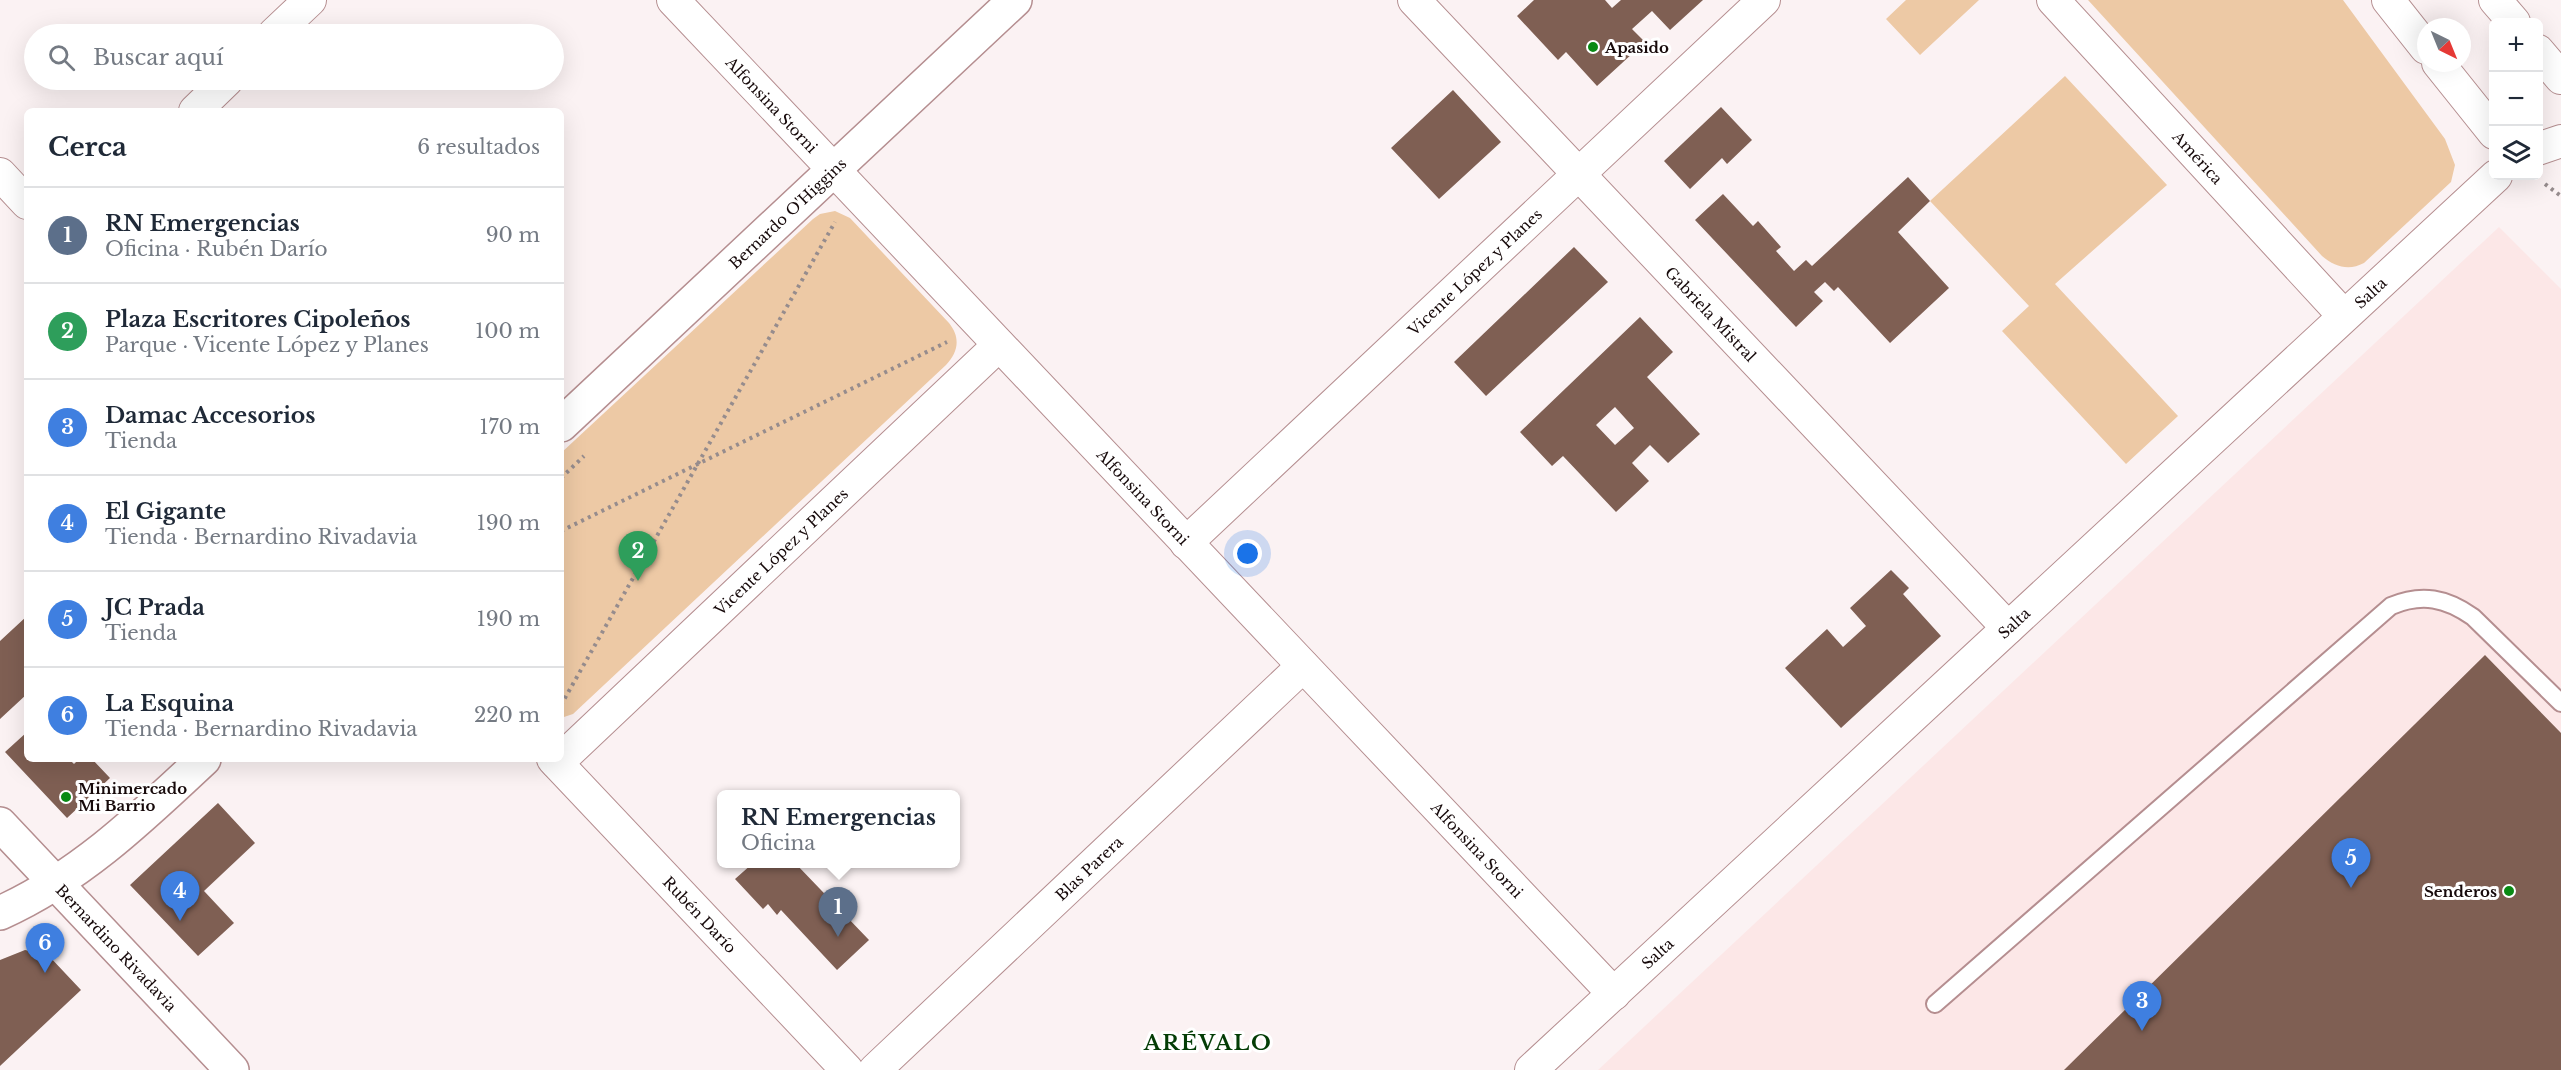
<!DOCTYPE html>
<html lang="es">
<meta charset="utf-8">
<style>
body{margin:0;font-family:"Libre Baskerville",serif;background:#f2f2f3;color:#1f2937}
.controls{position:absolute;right:18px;top:18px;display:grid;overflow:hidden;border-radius:9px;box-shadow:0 6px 24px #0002}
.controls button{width:54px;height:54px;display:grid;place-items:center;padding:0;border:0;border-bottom:2px solid #e0e1e3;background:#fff;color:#1f2937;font:30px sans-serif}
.compass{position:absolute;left:2417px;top:18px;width:54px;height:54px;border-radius:50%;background:#fff;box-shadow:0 6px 24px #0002;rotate:137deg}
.you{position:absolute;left:1248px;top:554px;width:21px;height:21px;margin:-15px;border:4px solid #fff;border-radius:50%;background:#1a73e8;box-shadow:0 0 0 9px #1a73e833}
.badge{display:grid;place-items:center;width:39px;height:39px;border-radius:50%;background:#098a14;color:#fff;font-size:20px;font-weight:700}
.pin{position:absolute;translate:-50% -50px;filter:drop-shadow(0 2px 3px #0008)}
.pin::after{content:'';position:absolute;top:32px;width:21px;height:18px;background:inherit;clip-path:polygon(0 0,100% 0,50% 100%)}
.popup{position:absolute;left:717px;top:790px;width:243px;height:78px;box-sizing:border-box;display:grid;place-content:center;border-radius:9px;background:#fff;filter:drop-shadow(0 2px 4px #0005);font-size:20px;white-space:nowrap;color:#747a83}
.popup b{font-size:22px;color:#1f2937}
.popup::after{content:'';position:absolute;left:50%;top:100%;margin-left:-12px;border:12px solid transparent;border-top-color:#fff}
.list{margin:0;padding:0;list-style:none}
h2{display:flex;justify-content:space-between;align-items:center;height:78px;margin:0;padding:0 24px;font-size:26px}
h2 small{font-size:20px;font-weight:400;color:#747a83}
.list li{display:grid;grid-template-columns:39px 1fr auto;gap:18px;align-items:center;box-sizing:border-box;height:96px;padding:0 24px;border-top:2px solid #e0e1e3}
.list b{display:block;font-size:22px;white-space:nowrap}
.list p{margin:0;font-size:20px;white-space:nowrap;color:#747a83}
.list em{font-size:20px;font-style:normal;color:#747a83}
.icon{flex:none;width:33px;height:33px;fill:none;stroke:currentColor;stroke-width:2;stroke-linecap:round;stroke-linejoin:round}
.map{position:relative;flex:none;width:2561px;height:1070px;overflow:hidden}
.search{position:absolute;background:#fff;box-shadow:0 6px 24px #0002;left:24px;top:24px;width:540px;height:66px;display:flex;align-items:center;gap:15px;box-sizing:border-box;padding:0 21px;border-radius:33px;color:#747a83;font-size:22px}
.panel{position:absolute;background:#fff;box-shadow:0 6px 24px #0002;left:24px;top:108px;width:540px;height:654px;border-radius:9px}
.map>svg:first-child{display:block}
.built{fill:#fce7e7}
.green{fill:#edc9a5}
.building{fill:#7f5f53;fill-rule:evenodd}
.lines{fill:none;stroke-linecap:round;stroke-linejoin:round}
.lane-casing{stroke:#b58e90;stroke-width:20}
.street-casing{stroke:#b58e90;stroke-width:34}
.secondary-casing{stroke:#b58e90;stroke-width:36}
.path{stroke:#968c8d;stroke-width:4;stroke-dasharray:3 4.5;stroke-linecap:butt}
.lane{stroke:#fff;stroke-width:16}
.street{stroke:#fff;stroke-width:32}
.secondary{stroke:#fff;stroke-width:33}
.poi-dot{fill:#098a14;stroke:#fff;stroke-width:2}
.labels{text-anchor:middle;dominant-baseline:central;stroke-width:6;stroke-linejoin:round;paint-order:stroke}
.poi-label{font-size:15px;font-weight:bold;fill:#16090a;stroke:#fff;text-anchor:start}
.street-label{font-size:15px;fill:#16090a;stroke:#fff}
.district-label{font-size:21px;font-weight:bold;letter-spacing:1.5px;fill:#043d06;stroke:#fff}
</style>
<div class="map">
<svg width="2561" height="1070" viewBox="0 0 2561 1070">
<rect width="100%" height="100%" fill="#fbf2f3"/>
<path class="built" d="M2499,227l62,62v781h-963z"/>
<path class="green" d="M1906,0h73l-59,55 -34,-36z
M2088,0h255l102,139 10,26 -4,17 -87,81c-15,8 -29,4 -42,-7z
M2065,76l102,109 -112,99 123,132 -52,48 -124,-133 27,-25 -99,-105z
M835,211l15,7 99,105c12,15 9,29 -3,42l-373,349 -12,4v-265l252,-234 7,-5z"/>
<path class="building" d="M1534,0h71l7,8 9,-8h82l-33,30 -18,-19 -20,18 13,13 -48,44 -31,-34 -8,8 -41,-44z
M1453,90l48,52 -62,57 -48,-51z
M1721,107l31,33 -25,24 -5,-6 -32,31 -26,-28z
M1908,177l22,24 -32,31 51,56 -59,55 -52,-56 -4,4 -9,-9 -11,10 9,9 -27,26 -101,-107 28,-26 30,32 5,-5 23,26 -5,4 18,20 12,-11 6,6z
M1574,247l34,35 -122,114 -32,-34z
M1640,317l33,35 -26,25 53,57 -32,29 -18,-18 -18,18 17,18 -33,31 -53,-56 -11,10 -32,-34zM1615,407l19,21 -19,17 -19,-20z
M1891,570l18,18 -6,6 38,42 -100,92 -56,-60 42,-39 16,18 23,-21 -16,-18z
M27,616v78l-27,25v-78z
M2485,655l76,78v337h-497z
M27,732v27h42l5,5 5,-5h13l18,19 -43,40 -62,-66z
M218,803l37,40 -51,48 30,32 -36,33 -68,-71z
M752,864h44l73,76 -32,30 -56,-60 -4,5 -9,-11 -5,5 -28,-30z
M25,950l23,5 33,35 -81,76v-106z"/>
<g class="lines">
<g class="lane-casing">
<path id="lane" d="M1935,1004l456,-398c31,-13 55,-8 82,11l88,86"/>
</g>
<g class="street-casing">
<g id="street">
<path id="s1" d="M673,0l941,994"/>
<path id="s2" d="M1414,0l594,628"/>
<path id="s3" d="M2053,0l291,316"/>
<path d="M2388,0l38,48"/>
<path d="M2495,0l19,22"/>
<path d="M274,34l36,-34"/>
<path d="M2538,51l23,27"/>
<path d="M2438,63l56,70"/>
<path d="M195,111l32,-31"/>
<path d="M2538,149l23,-8"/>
<path d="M0,174l27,29"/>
<path id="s4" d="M1186,543l578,-543"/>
<path id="s5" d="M553,759l294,311"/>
<path id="s6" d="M557,763l442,-418"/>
<path id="s7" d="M875,1070l428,-404"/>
<path id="s8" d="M1531,1070l965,-894"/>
</g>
</g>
<g class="secondary-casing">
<g id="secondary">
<path id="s9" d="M561,425l454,-425"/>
<path id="s10" d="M0,824l232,246"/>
<path d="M0,913c80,-36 141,-95 204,-154"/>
</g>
</g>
<path class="path" d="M2545,184l16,12
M561,478l23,-22
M561,531l386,-189
M561,705l274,-483"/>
<use href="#lane" class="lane"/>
<use href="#street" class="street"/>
<use href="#secondary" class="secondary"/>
</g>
<g class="poi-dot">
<circle cx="1593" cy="47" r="6"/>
<circle cx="66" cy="797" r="6"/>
<circle cx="2509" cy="891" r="6"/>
</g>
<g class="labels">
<g class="poi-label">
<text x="1605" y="47">Apasido</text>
<text x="78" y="788">Minimercado<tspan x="78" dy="17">Mi Barrio</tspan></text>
<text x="2497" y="891" text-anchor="end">Senderos</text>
</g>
<g class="street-label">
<text stroke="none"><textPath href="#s1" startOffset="144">Alfonsina Storni</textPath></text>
<text stroke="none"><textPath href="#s3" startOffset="214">América</textPath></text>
<text stroke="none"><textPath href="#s9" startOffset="310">Bernardo O'Higgins</textPath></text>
<text stroke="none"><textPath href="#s4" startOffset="396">Vicente López y Planes</textPath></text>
<text stroke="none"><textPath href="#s8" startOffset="1144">Salta</textPath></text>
<text stroke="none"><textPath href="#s2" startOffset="432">Gabriela Mistral</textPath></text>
<text stroke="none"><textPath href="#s1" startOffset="684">Alfonsina Storni</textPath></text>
<text stroke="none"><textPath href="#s6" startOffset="308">Vicente López y Planes</textPath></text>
<text stroke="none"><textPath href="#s8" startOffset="658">Salta</textPath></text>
<text stroke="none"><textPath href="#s1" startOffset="1170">Alfonsina Storni</textPath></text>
<text stroke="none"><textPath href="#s7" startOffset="294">Blas Parera</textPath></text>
<text stroke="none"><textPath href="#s5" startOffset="214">Rubén Darío</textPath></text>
<text stroke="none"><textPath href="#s10" startOffset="170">Bernardino Rivadavia</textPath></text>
<text stroke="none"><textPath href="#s8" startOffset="172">Salta</textPath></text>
</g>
<g class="district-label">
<text x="1208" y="1043">ARÉVALO</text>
</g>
</g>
</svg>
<div class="controls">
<button>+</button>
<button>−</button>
<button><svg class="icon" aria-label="layers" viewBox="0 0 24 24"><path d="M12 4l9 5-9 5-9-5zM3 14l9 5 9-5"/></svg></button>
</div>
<svg class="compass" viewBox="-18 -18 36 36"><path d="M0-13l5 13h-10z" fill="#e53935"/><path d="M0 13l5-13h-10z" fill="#747a83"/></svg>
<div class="you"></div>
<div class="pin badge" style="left:838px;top:937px;background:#5c6f8a">1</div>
<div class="popup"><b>RN Emergencias</b>Oficina</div>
<div class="pin badge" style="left:638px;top:581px;background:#2e9e5b">2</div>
<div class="pin badge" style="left:2142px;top:1031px;background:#3f7fe0">3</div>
<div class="pin badge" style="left:180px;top:921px;background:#3f7fe0">4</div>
<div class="pin badge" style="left:2351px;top:888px;background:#3f7fe0">5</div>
<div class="pin badge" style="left:45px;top:973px;background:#3f7fe0">6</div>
<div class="search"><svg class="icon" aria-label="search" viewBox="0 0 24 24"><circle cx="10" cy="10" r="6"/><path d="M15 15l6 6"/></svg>Buscar aquí</div>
<section class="panel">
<h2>Cerca<small>6 resultados</small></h2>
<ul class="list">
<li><span class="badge" style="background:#5c6f8a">1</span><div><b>RN Emergencias</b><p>Oficina · Rubén Darío</p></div><em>90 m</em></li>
<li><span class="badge" style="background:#2e9e5b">2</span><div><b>Plaza Escritores Cipoleños</b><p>Parque · Vicente López y Planes</p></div><em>100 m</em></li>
<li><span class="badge" style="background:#3f7fe0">3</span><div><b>Damac Accesorios</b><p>Tienda</p></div><em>170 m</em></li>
<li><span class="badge" style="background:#3f7fe0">4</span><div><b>El Gigante</b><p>Tienda · Bernardino Rivadavia</p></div><em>190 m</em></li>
<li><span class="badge" style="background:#3f7fe0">5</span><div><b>JC Prada</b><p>Tienda</p></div><em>190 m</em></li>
<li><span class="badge" style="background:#3f7fe0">6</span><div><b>La Esquina</b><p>Tienda · Bernardino Rivadavia</p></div><em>220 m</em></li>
</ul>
</section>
</div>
